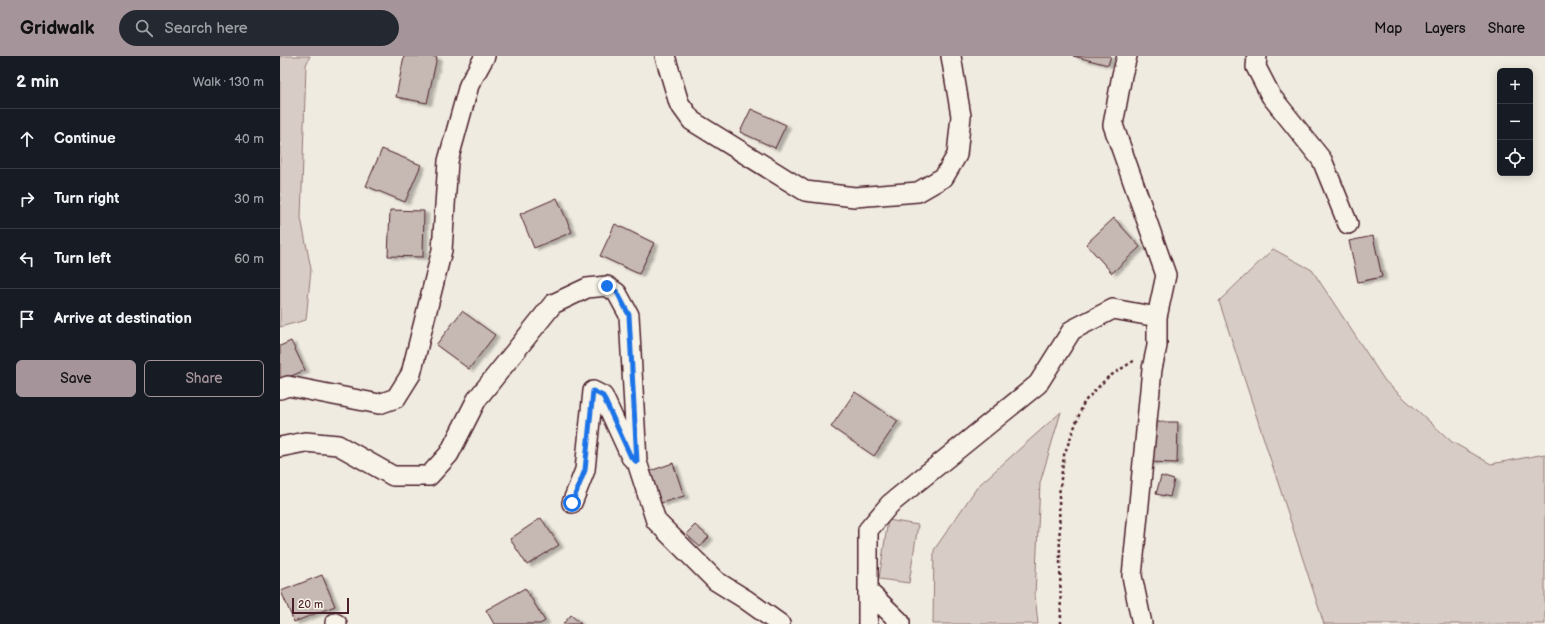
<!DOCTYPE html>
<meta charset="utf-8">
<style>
body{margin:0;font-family:"Balsamiq Sans",sans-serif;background:#242831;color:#f1f3f6}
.controls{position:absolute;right:12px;top:12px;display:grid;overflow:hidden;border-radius:6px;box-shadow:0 2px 10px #0003}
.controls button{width:36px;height:36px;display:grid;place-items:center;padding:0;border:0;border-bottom:1px solid #363941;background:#171b24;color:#f1f3f6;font:20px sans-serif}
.scale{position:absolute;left:12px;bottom:10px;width:57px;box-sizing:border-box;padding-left:4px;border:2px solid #4a1f2b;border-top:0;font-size:11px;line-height:14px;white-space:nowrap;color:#4a1f2b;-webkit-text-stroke:3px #f7f3e8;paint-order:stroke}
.stop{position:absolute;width:12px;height:12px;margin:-9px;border:3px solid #1a73e8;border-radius:50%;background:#fff}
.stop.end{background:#1a73e8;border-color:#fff;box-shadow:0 1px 4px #0008}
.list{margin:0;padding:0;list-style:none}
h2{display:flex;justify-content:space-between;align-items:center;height:52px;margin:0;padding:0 16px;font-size:17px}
h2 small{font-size:13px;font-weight:400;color:#9ea1a6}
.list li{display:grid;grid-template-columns:26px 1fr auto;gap:12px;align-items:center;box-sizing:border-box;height:60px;padding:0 16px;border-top:1px solid #363941}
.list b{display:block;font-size:15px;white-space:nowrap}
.list em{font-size:13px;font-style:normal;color:#9ea1a6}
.actions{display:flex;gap:8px;padding:12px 16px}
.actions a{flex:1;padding:9px 0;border:1px solid #a6949b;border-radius:6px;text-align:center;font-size:14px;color:#a6949b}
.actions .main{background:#a6949b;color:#111}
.icon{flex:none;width:22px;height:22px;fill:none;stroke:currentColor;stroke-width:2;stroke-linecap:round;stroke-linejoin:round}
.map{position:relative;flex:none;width:1265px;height:568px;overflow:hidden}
header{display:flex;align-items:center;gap:24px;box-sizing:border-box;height:56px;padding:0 20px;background:#a6949b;color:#111}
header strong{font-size:19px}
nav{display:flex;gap:22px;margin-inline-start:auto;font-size:14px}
.search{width:280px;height:36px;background:#242831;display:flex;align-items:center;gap:10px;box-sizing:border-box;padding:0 14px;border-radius:22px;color:#9ea1a6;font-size:15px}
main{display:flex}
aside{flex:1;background:#171b24}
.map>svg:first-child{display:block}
.green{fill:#d8cdc6;stroke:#917678}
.building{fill:#c6b8b3;stroke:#4a1f2b;filter:url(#shadow)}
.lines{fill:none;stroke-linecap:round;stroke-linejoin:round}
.minor-casing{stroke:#4a1f2b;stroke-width:22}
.path{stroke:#4a1f2b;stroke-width:2.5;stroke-dasharray:3 3;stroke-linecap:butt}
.minor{stroke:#f7f3e8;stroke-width:19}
.route{stroke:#1a73e8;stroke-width:5}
</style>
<header>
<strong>Gridwalk</strong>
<div class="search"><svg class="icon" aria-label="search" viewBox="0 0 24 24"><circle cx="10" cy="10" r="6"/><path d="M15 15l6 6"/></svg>Search here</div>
<nav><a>Map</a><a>Layers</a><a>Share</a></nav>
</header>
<main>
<aside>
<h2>2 min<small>Walk · 130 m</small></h2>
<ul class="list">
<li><svg class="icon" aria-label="ahead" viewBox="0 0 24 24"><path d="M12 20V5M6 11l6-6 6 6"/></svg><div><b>Continue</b></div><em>40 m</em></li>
<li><svg class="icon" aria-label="right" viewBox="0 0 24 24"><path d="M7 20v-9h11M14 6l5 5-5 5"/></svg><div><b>Turn right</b></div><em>30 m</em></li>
<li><svg class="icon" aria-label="left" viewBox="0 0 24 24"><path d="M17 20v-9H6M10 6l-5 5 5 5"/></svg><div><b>Turn left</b></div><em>60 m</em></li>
<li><svg class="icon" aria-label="arrive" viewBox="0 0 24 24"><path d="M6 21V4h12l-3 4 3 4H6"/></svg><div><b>Arrive at destination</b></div></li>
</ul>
<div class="actions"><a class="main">Save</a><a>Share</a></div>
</aside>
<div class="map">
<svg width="1265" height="568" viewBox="0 0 1265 568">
<defs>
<filter id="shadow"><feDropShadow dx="4.5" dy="2.5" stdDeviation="1" flood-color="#0004"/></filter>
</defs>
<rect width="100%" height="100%" fill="#f0ebe0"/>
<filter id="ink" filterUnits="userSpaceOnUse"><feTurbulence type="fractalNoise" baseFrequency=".025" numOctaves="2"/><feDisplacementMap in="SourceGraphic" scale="8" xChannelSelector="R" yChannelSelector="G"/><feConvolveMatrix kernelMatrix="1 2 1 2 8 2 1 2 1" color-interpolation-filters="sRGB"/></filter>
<g filter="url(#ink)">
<path class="green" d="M0,0h30l-4,9 -5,153 10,51 -5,51 -26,7z
M993,193l39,21 73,111 67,61 39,22 54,-10v170h-221l-105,-323z
M781,356l-21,71 -5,112 3,29h-105l1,-74 44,-64z
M608,464l30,5 -9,58 -30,-4z"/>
<path class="building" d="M124,0h25l8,1 -10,46 -31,-6z
M793,0h38l-3,9z
M471,53l35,16 -11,23 -35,-16z
M102,93l39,16 -16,37 -39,-16z
M277,142l15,34 -38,16 -14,-34z
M110,154l34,1 -1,46 -35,-1z
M834,162l26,29 -28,26 -26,-29z
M335,168l39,19 -15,31 -39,-18z
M1093,180l9,41 -24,5 -9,-41z
M182,255l33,24 -26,34 -33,-24z
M11,285l14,29 -25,11v-35z
M575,336l43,29 -24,35 -43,-29z
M869,366h29l-1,41 -29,-1z
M393,407l11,33 -23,7 -11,-32z
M881,420l13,4 -4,17 -14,-3z
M261,462l18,27 -32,20 -17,-26z
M415,469l14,12 -9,10 -14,-13z
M42,519l13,31 -41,16 -13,-31z
M245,532l20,33 -5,3h-46l-8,-14z
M291,559l10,9h-18z"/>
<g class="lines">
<g class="minor-casing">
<path id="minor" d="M385,0l14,47 13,18 113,70 50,6 63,-5 26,-15 13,-22 4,-39 -10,-60
M847,0l-5,19 -9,50 53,150 -9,42
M977,0l-1,11 15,29 51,64 26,64
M0,333l8,-3 91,18 17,-6 15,-24 31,-124 6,-89 21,-76 16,-29
M0,391l25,-5 33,3 55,31h36l20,-22 28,-55 76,-95 34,-16 20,-2 10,7 12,22 8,147 19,59 60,60 29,18 35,25
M292,447l13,-33 8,-79 10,5 28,61 5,4
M588,535l32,31v2
M55,567l2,1
M588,568v-94l22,-26 148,-120 34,-54 41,-21 44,8v29l-5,23 -20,207 10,48"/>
</g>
<path class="path" d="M781,568l-2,-129 5,-40 20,-53 23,-24 28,-18"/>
<use href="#minor" class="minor"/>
</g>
</g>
<g class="lines" filter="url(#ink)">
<path class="route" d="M292,447l13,-33 8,-79 10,5 28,61 6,5 -8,-147 -12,-23 -10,-6"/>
</g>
</svg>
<div class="controls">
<button>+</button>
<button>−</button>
<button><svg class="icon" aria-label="locate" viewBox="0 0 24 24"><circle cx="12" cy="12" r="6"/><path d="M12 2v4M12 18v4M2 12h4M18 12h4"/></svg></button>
</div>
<div class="scale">20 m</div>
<div class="stop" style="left:292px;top:447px"></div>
<div class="stop end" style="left:327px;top:230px"></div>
</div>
</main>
